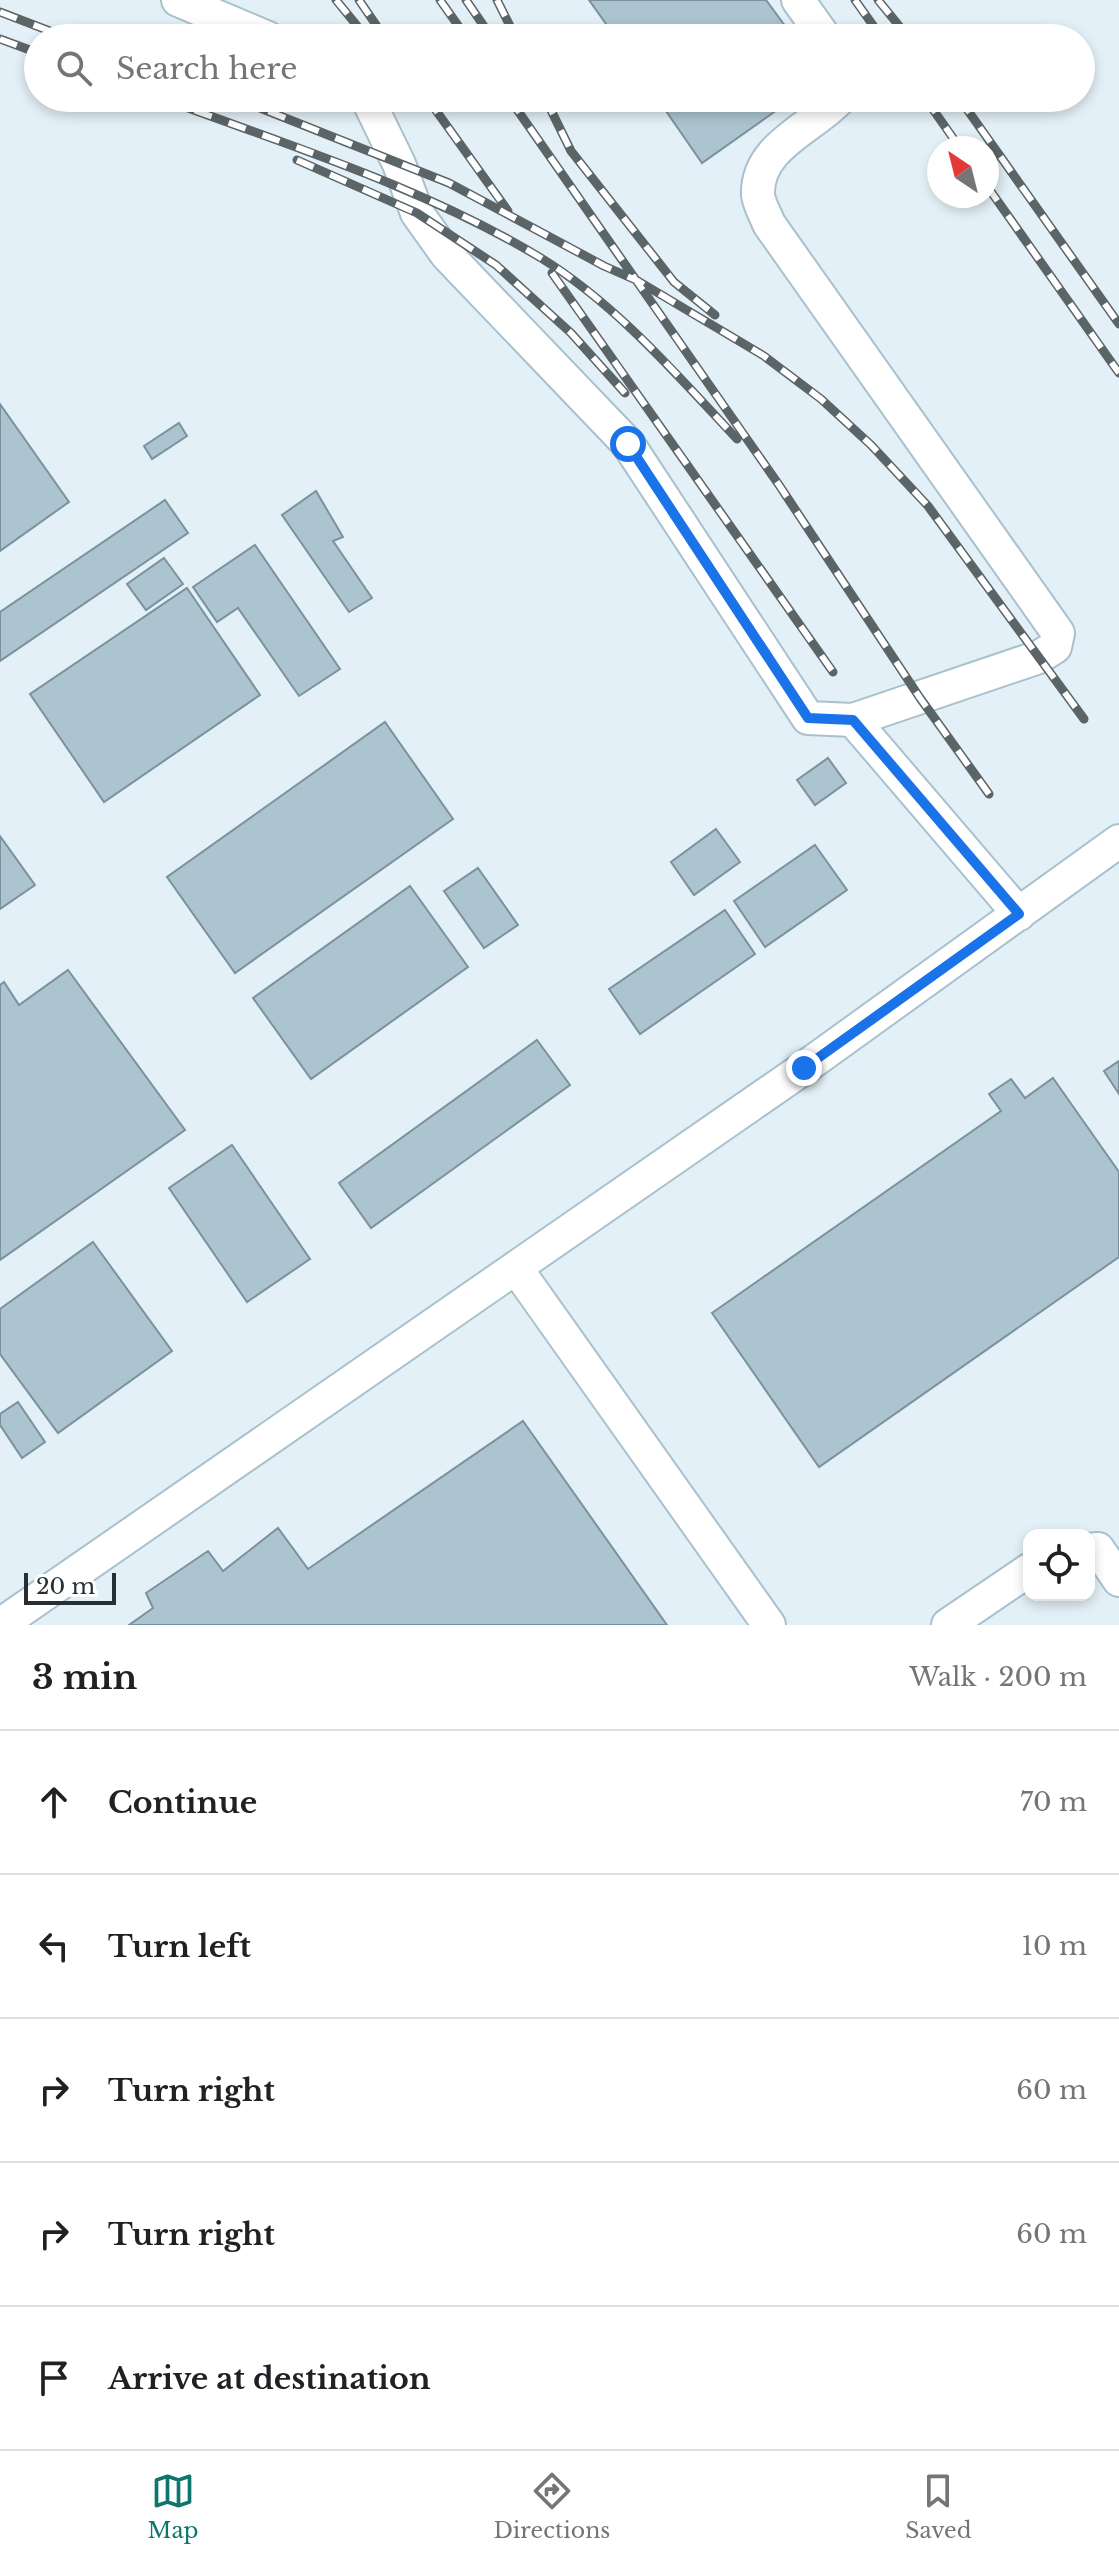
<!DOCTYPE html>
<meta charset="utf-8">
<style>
body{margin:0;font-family:"Libre Baskerville",serif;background:#f2f2f2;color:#202124}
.controls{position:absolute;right:24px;bottom:24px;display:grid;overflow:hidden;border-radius:16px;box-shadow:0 4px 12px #0003}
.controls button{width:72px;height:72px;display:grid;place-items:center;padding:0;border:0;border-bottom:2px solid #e0e0e0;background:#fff;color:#202124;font:40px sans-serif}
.compass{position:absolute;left:927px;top:136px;width:72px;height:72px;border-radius:50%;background:#fff;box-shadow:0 4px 12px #0003;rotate:325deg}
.scale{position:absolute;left:24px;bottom:20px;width:92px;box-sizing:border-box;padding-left:8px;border:4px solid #263034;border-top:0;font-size:22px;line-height:28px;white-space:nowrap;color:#263034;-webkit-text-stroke:6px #fff;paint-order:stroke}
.stop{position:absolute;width:24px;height:24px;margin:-18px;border:6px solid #1a73e8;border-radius:50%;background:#fff}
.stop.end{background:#1a73e8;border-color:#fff;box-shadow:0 2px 8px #0008}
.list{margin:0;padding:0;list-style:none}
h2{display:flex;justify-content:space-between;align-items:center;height:104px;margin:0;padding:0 32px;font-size:34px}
h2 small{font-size:26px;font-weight:400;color:#757577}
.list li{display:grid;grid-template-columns:52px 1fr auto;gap:24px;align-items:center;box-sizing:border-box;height:144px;padding:0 32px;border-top:2px solid #e0e0e0}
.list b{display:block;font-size:30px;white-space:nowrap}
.list em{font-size:26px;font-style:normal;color:#757577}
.icon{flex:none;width:44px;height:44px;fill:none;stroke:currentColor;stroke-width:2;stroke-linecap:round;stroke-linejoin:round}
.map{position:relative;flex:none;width:1119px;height:1625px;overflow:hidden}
.search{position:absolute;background:#fff;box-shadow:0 4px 12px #0003;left:24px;right:24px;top:24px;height:88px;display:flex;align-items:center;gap:20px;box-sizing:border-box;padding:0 28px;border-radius:44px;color:#757577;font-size:30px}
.sheet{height:824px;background:#fff}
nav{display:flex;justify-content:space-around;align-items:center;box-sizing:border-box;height:112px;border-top:2px solid #e0e0e0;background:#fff;font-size:22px;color:#757577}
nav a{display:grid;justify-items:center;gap:4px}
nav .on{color:#0f766e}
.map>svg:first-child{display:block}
.built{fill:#e3f0f7;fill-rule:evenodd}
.building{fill:#acc4d0;stroke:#7a929d;stroke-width:2}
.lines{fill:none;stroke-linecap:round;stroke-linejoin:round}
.minor-casing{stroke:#a8c1cd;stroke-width:36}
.minor{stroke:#fff;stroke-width:32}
.rail-casing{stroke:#5b6467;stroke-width:9}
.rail{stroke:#fff;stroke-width:6;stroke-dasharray:18;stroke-linecap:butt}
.route{stroke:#1a73e8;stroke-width:10}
</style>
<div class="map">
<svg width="1119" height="1625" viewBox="0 0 1119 1625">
<rect width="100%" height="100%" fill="#f7fcff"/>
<path class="built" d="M0,0h1119v1625h-1119zM38,38h1043v60h-1043zM939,148h48v48h-48zM1029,1535h60v60h-60z"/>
<path class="building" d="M589,0h177l28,38h-178z
M657,98h137l-92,65z
M0,404l69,98 -69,49z
M179,423l8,13 -35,23 -8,-13z
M316,491l27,46 -10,4 39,57 -23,14 -67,-97z
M165,500l23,33 -188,128v-49z
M255,545l85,124 -41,27 -61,-88 -21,14 -24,-35z
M164,558l19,26 -37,26 -19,-26z
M187,588l73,107 -156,107 -74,-108z
M385,722l68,97 -218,154 -68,-96z
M828,758l18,25 -31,22 -18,-25z
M716,829l24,33 -46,33 -23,-33z
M0,836l35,49 -35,24z
M815,845l32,45 -82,57 -31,-46z
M478,868l40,57 -34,23 -40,-57z
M410,886l58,81 -157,112 -58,-81z
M725,910l30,44 -115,80 -31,-45z
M68,970l117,160 -185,130v-275l4,-3 15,23z
M537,1040l33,45 -199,143 -32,-45z
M1119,1061v33l-15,-23z
M1053,1078l66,94v85l-300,210 -107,-154 289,-202 -12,-17 22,-15 14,19z
M232,1145l78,114 -63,43 -78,-114z
M93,1242l79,109 -114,82 -58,-79v-45z
M18,1402l27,40 -23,16 -22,-33v-11z
M523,1421l144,204h-538l24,-17 -7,-15 62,-42 15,20 55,-43 30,41z"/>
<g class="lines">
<g class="minor-casing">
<path id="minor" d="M178,0l90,38
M798,0l27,38
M367,98l32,66 18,49 30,42 181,189 180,274 45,2 166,194
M840,98c-27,30 -84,48 -82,97 1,9 8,21 11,29l289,409 -3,14 -16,10 -186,63
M516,1268l253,357
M1089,1550l9,-1 21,31
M0,1625l804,-557 315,-227
M948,1625l81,-55"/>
</g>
<use href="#minor" class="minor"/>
<g class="rail-casing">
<path id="rail" d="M336,0l31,38
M359,0l26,38
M440,0l27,38
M466,0l26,38
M497,0l19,38
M855,0l27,38
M878,0l31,38
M0,12l68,26
M0,39l38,14
M161,98c129,48 262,89 380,160 75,46 136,117 196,181
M235,98l214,85 155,83 34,15 126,75 57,43 50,46 57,61 156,213
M427,98l81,113
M509,98l270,387 141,213 69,96
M545,98l26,53 103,131 41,33
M925,98l35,50
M959,98l160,226
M297,160l120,53 79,52 75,68 54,60
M987,186l132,187
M552,273l281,399"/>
</g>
<use href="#rail" class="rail"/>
</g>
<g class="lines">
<path class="route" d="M628,444l180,274 45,2 166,194 -215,154"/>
</g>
</svg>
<div class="controls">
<button><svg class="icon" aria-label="locate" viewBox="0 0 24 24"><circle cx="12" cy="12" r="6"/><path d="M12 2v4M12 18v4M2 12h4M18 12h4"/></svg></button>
</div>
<svg class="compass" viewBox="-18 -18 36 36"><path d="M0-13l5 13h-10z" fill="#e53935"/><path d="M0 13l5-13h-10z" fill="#757577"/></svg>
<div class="scale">20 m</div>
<div class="stop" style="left:628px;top:444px"></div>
<div class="stop end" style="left:804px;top:1068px"></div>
<div class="search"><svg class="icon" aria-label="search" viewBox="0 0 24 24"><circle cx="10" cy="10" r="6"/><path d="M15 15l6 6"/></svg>Search here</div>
</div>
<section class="sheet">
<h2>3 min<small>Walk · 200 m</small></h2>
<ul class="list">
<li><svg class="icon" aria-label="ahead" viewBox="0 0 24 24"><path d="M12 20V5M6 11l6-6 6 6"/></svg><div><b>Continue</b></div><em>70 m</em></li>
<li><svg class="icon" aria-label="left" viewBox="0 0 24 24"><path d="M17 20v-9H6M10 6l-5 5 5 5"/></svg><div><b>Turn left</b></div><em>10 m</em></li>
<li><svg class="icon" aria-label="right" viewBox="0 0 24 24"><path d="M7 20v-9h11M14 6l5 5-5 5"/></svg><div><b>Turn right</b></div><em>60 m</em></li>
<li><svg class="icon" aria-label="right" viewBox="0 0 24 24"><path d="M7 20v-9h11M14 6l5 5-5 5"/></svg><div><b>Turn right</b></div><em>60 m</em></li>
<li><svg class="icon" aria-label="arrive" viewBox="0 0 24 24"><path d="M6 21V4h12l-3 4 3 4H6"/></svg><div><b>Arrive at destination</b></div></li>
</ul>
</section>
<nav>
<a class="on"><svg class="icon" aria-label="map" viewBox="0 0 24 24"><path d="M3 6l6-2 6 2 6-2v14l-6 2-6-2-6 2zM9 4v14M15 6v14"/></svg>Map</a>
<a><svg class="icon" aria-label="directions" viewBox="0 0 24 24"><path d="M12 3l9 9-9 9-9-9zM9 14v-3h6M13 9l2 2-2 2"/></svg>Directions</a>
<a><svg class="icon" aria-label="saved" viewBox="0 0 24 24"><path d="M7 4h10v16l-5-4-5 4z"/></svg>Saved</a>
</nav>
